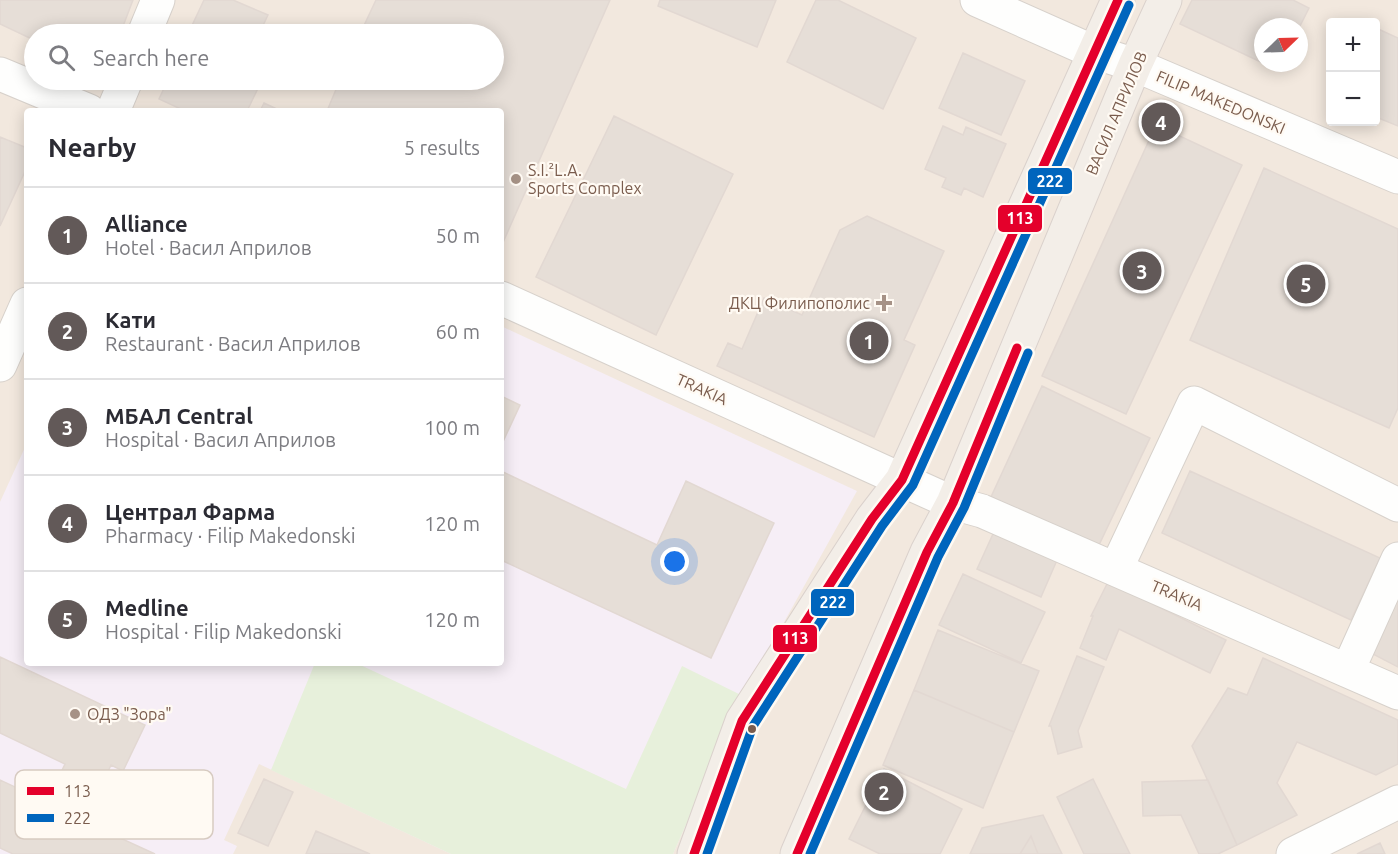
<!DOCTYPE html>
<meta charset="utf-8">
<style>
body{margin:0;font-family:Ubuntu,sans-serif;background:#f2f2f3;color:#2b2b33}
.controls{position:absolute;right:18px;top:18px;display:grid;overflow:hidden;border-radius:6px;box-shadow:0 3px 15px #0003}
.controls button{width:54px;height:54px;display:grid;place-items:center;padding:0;border:0;border-bottom:2px solid #e1e1e2;background:#fff;color:#2b2b33;font:30px sans-serif}
.compass{position:absolute;left:1254px;top:18px;width:54px;height:54px;border-radius:50%;background:#fff;box-shadow:0 3px 15px #0003;rotate:67deg}
.you{position:absolute;left:675px;top:562px;width:21px;height:21px;margin:-15px;border:4px solid #fff;border-radius:50%;background:#1a73e8;box-shadow:0 0 0 9px #1a73e833}
.badge{display:grid;place-items:center;width:39px;height:39px;border-radius:50%;background:#625958;color:#fff;font-size:20px;font-weight:700}
.pin{position:absolute;translate:-50% -50%;border:3px solid #fff;box-shadow:0 2px 6px #0006}
.list{margin:0;padding:0;list-style:none}
h2{display:flex;justify-content:space-between;align-items:center;height:78px;margin:0;padding:0 24px;font-size:26px}
h2 small{font-size:20px;font-weight:400;color:#7c7c81}
.list li{display:grid;grid-template-columns:39px 1fr auto;gap:18px;align-items:center;box-sizing:border-box;height:96px;padding:0 24px;border-top:2px solid #e1e1e2}
.list b{display:block;font-size:22px;white-space:nowrap}
.list p{margin:0;font-size:20px;white-space:nowrap;color:#7c7c81}
.list em{font-size:20px;font-style:normal;color:#7c7c81}
.icon{flex:none;width:33px;height:33px;fill:none;stroke:currentColor;stroke-width:2;stroke-linecap:round;stroke-linejoin:round}
.map{position:relative;flex:none;width:1398px;height:854px;overflow:hidden}
.search{position:absolute;background:#fff;box-shadow:0 3px 15px #0003;left:24px;top:24px;width:480px;height:66px;display:flex;align-items:center;gap:15px;box-sizing:border-box;padding:0 21px;border-radius:33px;color:#7c7c81;font-size:22px}
.panel{position:absolute;background:#fff;box-shadow:0 3px 15px #0003;left:24px;top:108px;width:480px;height:558px;border-radius:6px}
.map>svg:first-child{display:block}
.residential{fill:#f2e8de;fill-rule:evenodd}
.education{fill:#f6eef6}
.green{fill:#e7f0db}
.building{fill:#e6ded7;stroke:#e2d8d2;stroke-width:1.5}
.lines{fill:none;stroke-linecap:round;stroke-linejoin:round}
.minor-casing{stroke:#d7d1cb;stroke-width:35}
.major-casing{stroke:#dad1cc;stroke-width:35}
.minor{stroke:#fefefd;stroke-width:33}
.major{stroke:#f3eee8;stroke-width:33}
.bus-1-casing{stroke:#fffaf3;stroke-width:14}
.bus-2-casing{stroke:#fffaf3;stroke-width:14}
.bus-1{stroke:#e4002b;stroke-width:9}
.bus-2{stroke:#0065bd;stroke-width:9}
.poi-dot{fill:#a69286;stroke:#fffaf3;stroke-width:2}
.bus-dot{fill:#7a5c4d;stroke:#fffaf3;stroke-width:2}
.labels{text-anchor:middle;dominant-baseline:central;stroke-width:4.5;stroke-linejoin:round;paint-order:stroke}
.street-label{font-size:16px;fill:#7a5c4d;stroke:#fffaf3}
.poi-label{font-size:16px;fill:#7a5c4d;stroke:#fffaf3;text-anchor:start}
.key{fill:#fffaf3;stroke:#d7cbc1;stroke-width:1.5}
.key-label{font-size:16px;fill:#7a5c4d}
.line-badge{stroke:#fffaf3;stroke-width:2}
.badge-label{font-size:16px;text-anchor:middle;font-weight:bold;fill:#fff}
</style>
<div class="map">
<svg width="1398" height="854" viewBox="0 0 1398 854">
<rect width="100%" height="100%" fill="#f9f5f0"/>
<path class="residential" d="M0,0h1398v854h-1398zM1330,22h46v100h-46zM1263,27h36v36h-36zM34,34h460v46h-460zM27,111h474v552h-474z"/>
<path class="education" d="M501,326l356,165 -114,205 -70,158h-222l-192,-90 -35,76 13,6 -4,8h-233v-352l27,-59v220h474z"/>
<path class="green" d="M315,663h41l270,126 56,-123 61,30 -70,158h-222l-180,-84z"/>
<path class="building" d="M0,0h133l-13,34h-86v6l-34,-16z
M204,0h29l35,15 -9,19h-71z
M376,0h234l-109,247v-136h-174l13,-31h154v-46h-134z
M660,0h116l-19,47 -99,-41z
M816,0h22l78,38 -33,71 -96,-47z
M1192,0h101l16,8 -10,20 -36,-1v36l-83,-39z
M1376,28l22,10v88l-22,-9z
M963,53l62,28 -24,54 -62,-27z
M1263,63h19l-3,7z
M168,80h94l-15,31h-62l-26,-12z
M264,103l17,8h-21z
M614,116l119,58 -77,161 -120,-58z
M1156,125l86,40 -116,249 -84,-38z
M943,126l20,9 3,-8 40,17 -23,53 -19,-9 -3,7 -19,-8 4,-9 -21,-9z
M0,137l27,11v19l-27,59z
M1264,168l134,61v179l-9,20 -199,-88z
M867,216l77,35 -40,89 11,5 -41,92 -157,-71 11,-23 14,6 22,-51 38,17 38,-85z
M1042,386l108,52 -52,109 -107,-50z
M501,396l19,9 -19,41z
M501,471l156,74 29,-64 88,42 -63,135 -210,-98z
M1190,471l190,87 -29,62 -189,-87z
M998,523l63,28 -20,46 -64,-28z
M963,574l82,38 -24,51 -82,-38z
M1108,582l118,58 -16,33 -91,-44 -13,31 -26,-12 13,-32h-2z
M1398,595v72l-29,-15z
M938,630l101,41 -25,61 -100,-42z
M1077,656l27,11 -26,64 4,16 -24,7 -7,-28h-2z
M0,657l145,68 -22,46 -12,-6 -26,57 70,32h-142l-13,-6v-68l47,22 18,-38 -65,-31z
M1263,658l135,62v44l-22,11 -79,-33 -20,41 20,32 -60,30 -45,-99 36,-58 19,7z
M914,690l100,42 -31,76 -100,-43z
M884,769l78,40 -22,45h-60l-31,-15z
M264,779l29,13 -25,54 -30,-13z
M1093,779l37,75h-46l-27,-57z
M1208,780l29,65 -19,9h-19l-18,-39 -38,1 -1,-34z
M1043,815l19,39h-24l-7,-18 -11,18h-50l12,-26z
M316,831l54,23h-64z
M1031,836l7,18h-18z
M1380,843l5,11h-28z"/>
<g class="lines">
<g class="minor-casing">
<path id="minor" d="M977,0l117,52 41,13 263,112
M144,34l14,-34
M0,74l89,37
M113,111l13,-31
M501,298l401,182 51,23 29,8 416,182
M0,365l27,-61
M1116,569l78,-166 204,102
M1348,670l50,-111
M1293,854l105,-52"/>
</g>
<g class="major-casing">
<path id="major" d="M694,854l48,-133 130,-202 30,-39 216,-480
M797,854l130,-302 26,-49 182,-438 30,-65"/>
</g>
<use href="#minor" class="minor"/>
<use href="#major" class="major"/>
<g class="bus-1-casing">
<path id="bus-1" d="M694,854l48,-133 130,-202 30,-39 216,-480
M797,854l130,-302 26,-49 64,-155"/>
</g>
<g class="bus-2-casing">
<path id="bus-2" d="M707,854l46,-128 129,-200 31,-41 216,-480
M810,854l128,-297 26,-49 64,-155"/>
</g>
<use href="#bus-1" class="bus-1"/>
<use href="#bus-2" class="bus-2"/>
</g>
<g class="poi-dot">
<circle cx="516" cy="179" r="6"/>
<path d="M881 294h6v6h6v6h-6v6h-6v-6h-6v-6h6z"/>
<circle cx="75" cy="714" r="6"/>
</g>
<circle class="bus-dot" cx="752" cy="729" r="5"/>
<g class="labels">
<g class="street-label">
<text transform="translate(1221 102) rotate(23)">FILIP MAKEDONSKI</text>
<text transform="translate(1116 113) rotate(-67)">ВАСИЛ АПРИЛОВ</text>
<text transform="translate(702 389) rotate(24)">TRAKIA</text>
<text transform="translate(1177 595) rotate(23)">TRAKIA</text>
</g>
<g class="poi-label">
<text x="528" y="170">S.I.²L.A.<tspan x="528" dy="18">Sports Complex</tspan></text>
<text x="870" y="303" text-anchor="end">ДКЦ Филипополис</text>
<text x="87" y="714">ОДЗ "Зора"</text>
</g>
</g>
<rect x="15" y="770" width="198" height="69" rx="9" class="key"/>
<rect x="27" y="787" width="27" height="8" fill="#e4002b"/>
<rect x="27" y="814" width="27" height="8" fill="#0065bd"/>
<g class="key-label">
<text x="64" y="797">113</text>
<text x="64" y="824">222</text>
</g>
<g class="line-badge">
<rect x="1027" y="167" width="46" height="28" rx="6" fill="#0065bd"/>
<rect x="997" y="204" width="46" height="29" rx="6" fill="#e4002b"/>
<rect x="810" y="588" width="45" height="29" rx="6" fill="#0065bd"/>
<rect x="772" y="624" width="46" height="29" rx="6" fill="#e4002b"/>
</g>
<g class="badge-label">
<text x="1050" y="187">222</text>
<text x="1020" y="224">113</text>
<text x="833" y="608">222</text>
<text x="795" y="644">113</text>
</g>
</svg>
<div class="controls">
<button>+</button>
<button>−</button>
</div>
<svg class="compass" viewBox="-18 -18 36 36"><path d="M0-13l5 13h-10z" fill="#e53935"/><path d="M0 13l5-13h-10z" fill="#7c7c81"/></svg>
<div class="you"></div>
<div class="pin badge" style="left:869px;top:341px">1</div>
<div class="pin badge" style="left:884px;top:792px">2</div>
<div class="pin badge" style="left:1142px;top:271px">3</div>
<div class="pin badge" style="left:1161px;top:122px">4</div>
<div class="pin badge" style="left:1306px;top:284px">5</div>
<div class="search"><svg class="icon" aria-label="search" viewBox="0 0 24 24"><circle cx="10" cy="10" r="6"/><path d="M15 15l6 6"/></svg>Search here</div>
<section class="panel">
<h2>Nearby<small>5 results</small></h2>
<ul class="list">
<li><span class="badge">1</span><div><b>Alliance</b><p>Hotel · Васил Априлов</p></div><em>50 m</em></li>
<li><span class="badge">2</span><div><b>Кати</b><p>Restaurant · Васил Априлов</p></div><em>60 m</em></li>
<li><span class="badge">3</span><div><b>МБАЛ Central</b><p>Hospital · Васил Априлов</p></div><em>100 m</em></li>
<li><span class="badge">4</span><div><b>Централ Фарма</b><p>Pharmacy · Filip Makedonski</p></div><em>120 m</em></li>
<li><span class="badge">5</span><div><b>Medline</b><p>Hospital · Filip Makedonski</p></div><em>120 m</em></li>
</ul>
</section>
</div>
